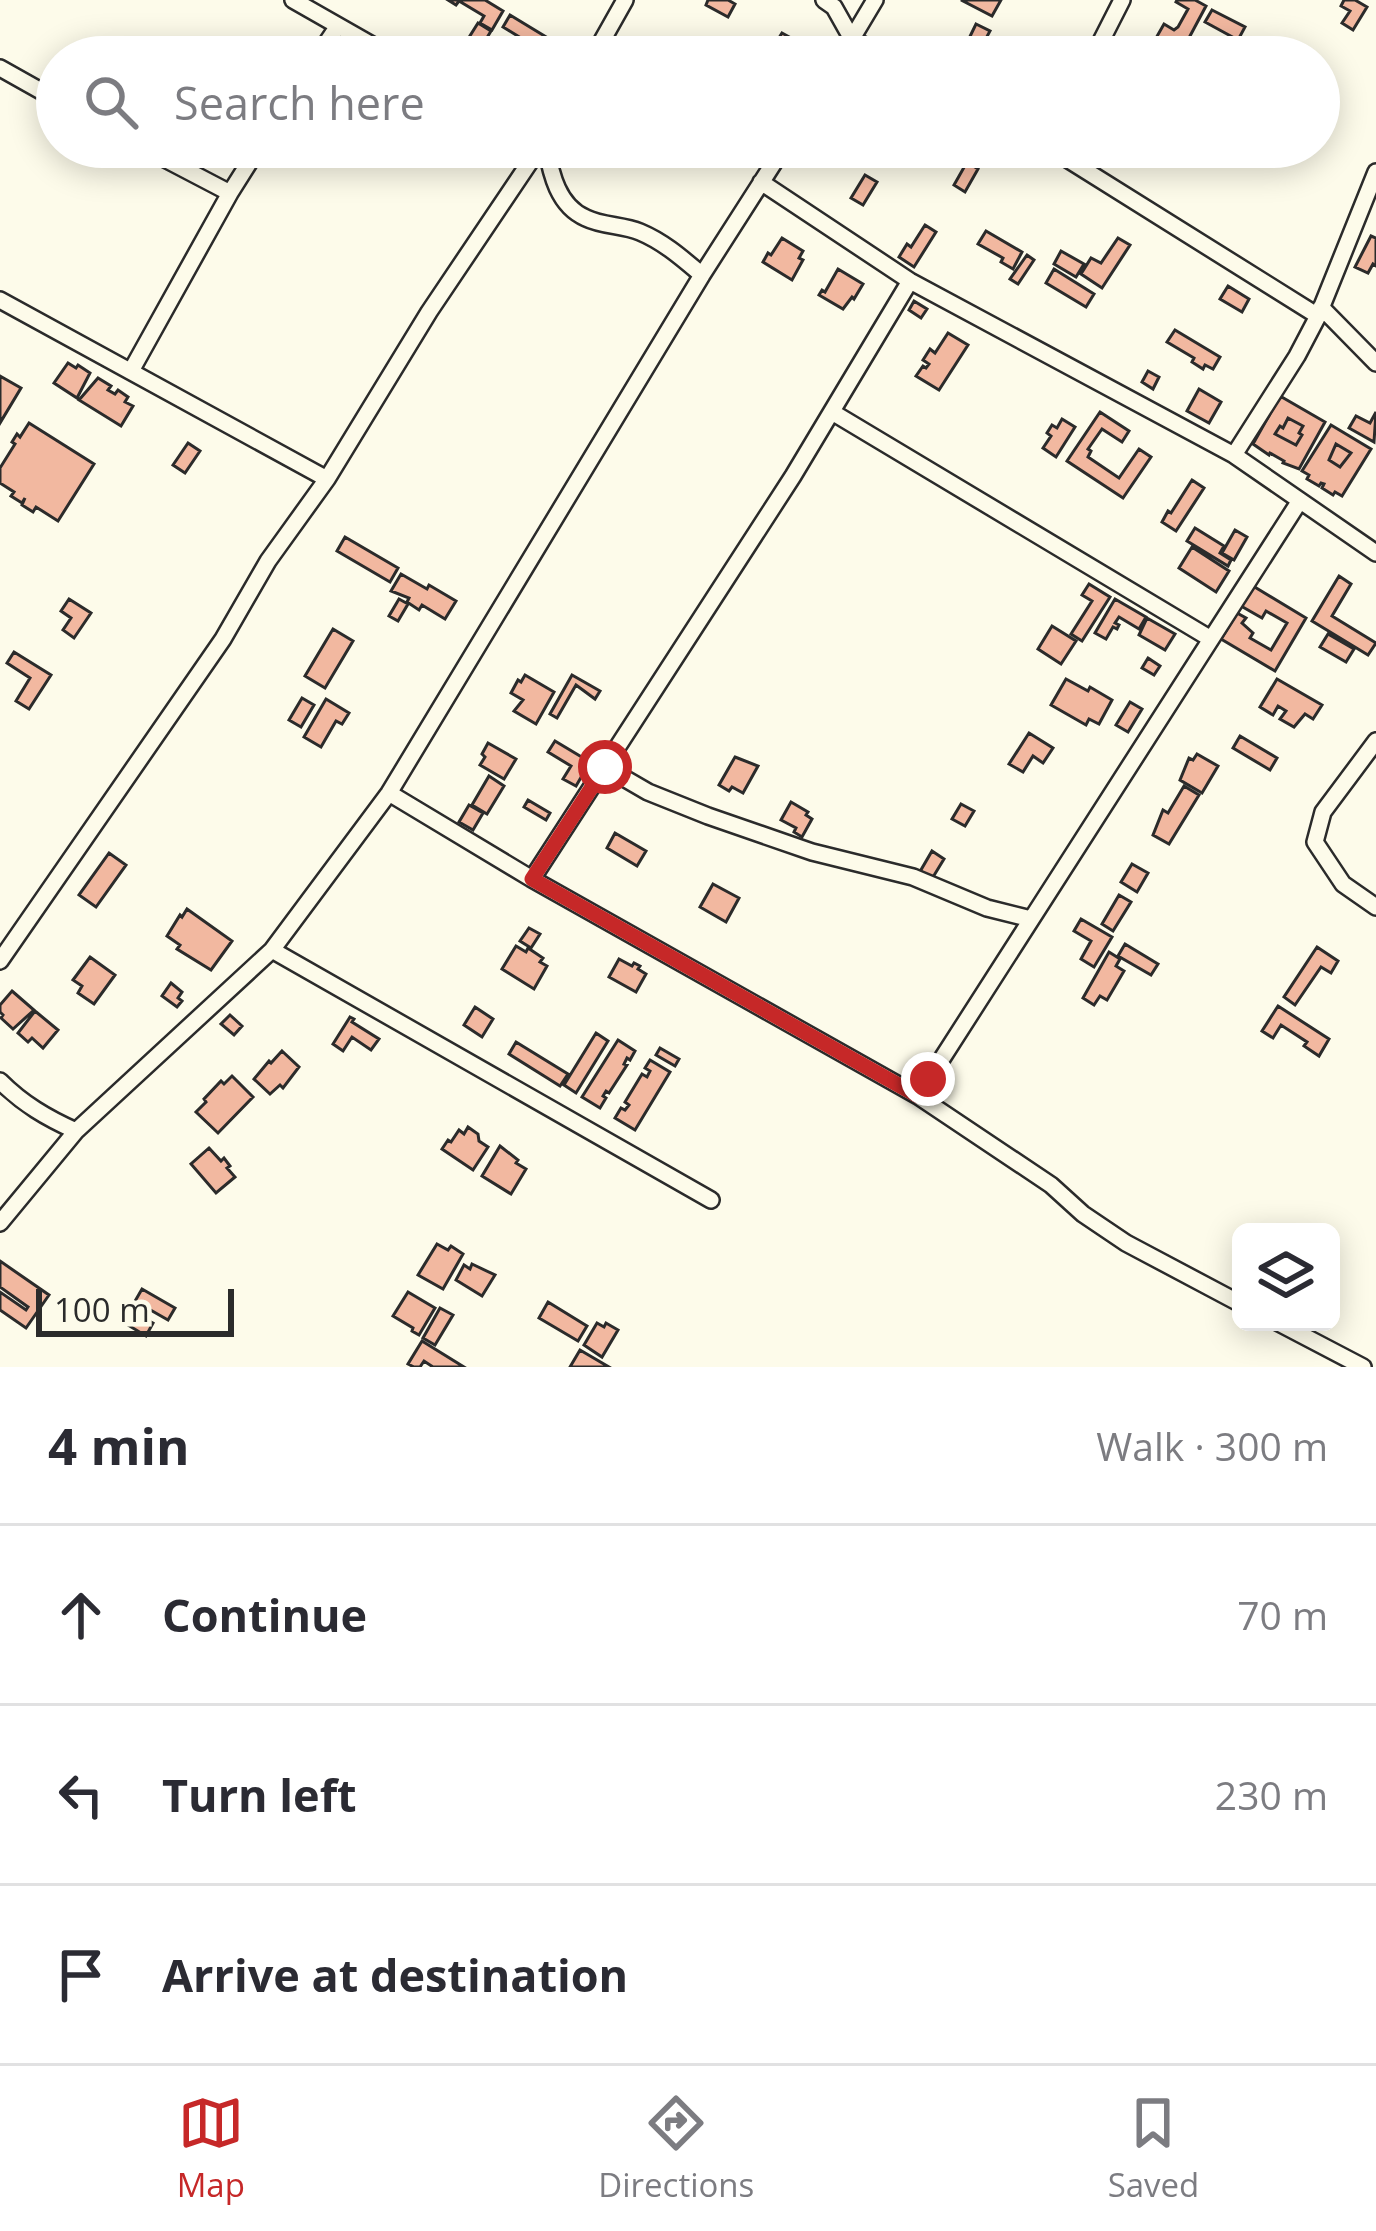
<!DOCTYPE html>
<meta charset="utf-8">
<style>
body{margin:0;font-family:"Open Sans",sans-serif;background:#f2f2f3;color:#2b2b33}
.controls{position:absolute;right:36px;bottom:36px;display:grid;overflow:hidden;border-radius:18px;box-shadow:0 6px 30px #0003}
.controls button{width:108px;height:108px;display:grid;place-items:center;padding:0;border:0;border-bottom:3px solid #e1e1e2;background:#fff;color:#2b2b33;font:60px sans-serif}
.scale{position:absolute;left:36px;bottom:30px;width:198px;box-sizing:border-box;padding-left:12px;border:6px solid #2b2b2b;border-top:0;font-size:33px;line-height:42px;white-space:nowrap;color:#2b2b2b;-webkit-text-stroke:9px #fdfbea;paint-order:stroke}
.stop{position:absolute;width:36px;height:36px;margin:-27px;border:9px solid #c62828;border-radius:50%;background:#fff}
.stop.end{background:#c62828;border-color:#fff;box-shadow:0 3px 12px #0008}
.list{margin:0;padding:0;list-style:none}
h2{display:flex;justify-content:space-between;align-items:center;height:156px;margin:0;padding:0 48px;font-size:51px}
h2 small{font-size:39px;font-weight:400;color:#7c7c81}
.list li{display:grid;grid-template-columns:78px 1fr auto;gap:36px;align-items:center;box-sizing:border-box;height:180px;padding:0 48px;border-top:3px solid #e1e1e2}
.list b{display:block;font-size:45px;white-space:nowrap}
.list em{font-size:39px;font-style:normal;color:#7c7c81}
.icon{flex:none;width:66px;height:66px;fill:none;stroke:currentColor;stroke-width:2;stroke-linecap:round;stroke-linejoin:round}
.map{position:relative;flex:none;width:1376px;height:1367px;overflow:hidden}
.search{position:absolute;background:#fff;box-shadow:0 6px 30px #0003;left:36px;right:36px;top:36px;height:132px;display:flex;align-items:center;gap:30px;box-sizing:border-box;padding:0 42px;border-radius:66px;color:#7c7c81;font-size:45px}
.sheet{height:696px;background:#fff}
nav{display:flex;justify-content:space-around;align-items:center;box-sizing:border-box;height:168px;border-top:3px solid #e1e1e2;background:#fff;font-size:33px;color:#7c7c81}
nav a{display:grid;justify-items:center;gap:6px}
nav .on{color:#c62828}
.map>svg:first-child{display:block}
.building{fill:#f2b8a0;stroke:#2b2b2b;stroke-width:3;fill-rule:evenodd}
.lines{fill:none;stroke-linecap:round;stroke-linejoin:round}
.minor-casing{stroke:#2b2b2b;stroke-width:20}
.minor{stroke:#fdfbea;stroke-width:15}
.route{stroke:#c62828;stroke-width:15}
</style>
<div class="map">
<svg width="1376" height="1367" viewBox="0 0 1376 1367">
<rect width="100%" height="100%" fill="#fdfbea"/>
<path class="building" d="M448,0h37l18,11 -11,19 -12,-7 4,-7 -25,-15 -3,4z
M708,0h20l7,4 -7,13 -22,-12z
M961,0h40l-9,16z
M1177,0h18l11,6 -24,45 -26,-13 8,-14 10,6 4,-3 10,-18 -12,-7z
M1344,0h11l12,7 -14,23 -11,-7 8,-12 -9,-5z
M1212,10l33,17 -7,13 -33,-18z
M510,15l51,31 -7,11h-16l4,-6 -39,-24z
M478,23l13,8 -9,15 -14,-7z
M976,24l14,7 -14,26h-16z
M782,33l20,11 -8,13 -20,-11z
M879,147h20l-10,17 -15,-8z
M967,162l11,7 -13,23 -11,-7z
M865,175l12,7 -14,23 -12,-7z
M925,225l11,7 -22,35 -15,-10 8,-13 4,3z
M986,231l36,21 -9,17 -12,-7 2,-4 -25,-14z
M1371,236l5,2v28l-3,-2 -5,9 -13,-6z
M782,238l21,13 -4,7 4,2 -11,20 -29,-18 5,-9 3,2z
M1118,238l12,7 -28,43 -21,-14 10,-16 10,5z
M1061,251l23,13 -8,13 -22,-13z
M1027,255l7,5 -16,24 -8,-5z
M838,269l25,15 -9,15 -2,-2 -9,12 -24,-14 3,-5 3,2z
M1054,269l40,25 -8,13 -40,-24z
M1228,286l21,13 -7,13 -22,-13z
M914,301l13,8 -6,9 -12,-8z
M1175,330l45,27 -7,12 -8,-4 -2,4 -11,-7 2,-4 -27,-16z
M948,333l20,12 -29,45 -23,-14 7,-10 3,2 3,-4 -6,-4 7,-11 5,4z
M68,363l8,5 2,-3 12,8 -13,25 -23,-15z
M1148,371l11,6 -6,12 -11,-7z
M0,376l21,12 -21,35z
M98,378l13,8 -3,4 7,4 3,-4 10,7 -3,5 8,4 -12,20 -42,-26z
M1199,389l22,13 -12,21 -22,-12z
M1280,396l45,26 -26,47 -16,-6 1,-2 -14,-8 -1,2 -16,-11zM1288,418l15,8 -4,7 3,2 -6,10 -21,-11 5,-8 3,2z
M1100,412l29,19 -7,11 -20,-13 -14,20 3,2 -3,6 31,21 20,-29 12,8 -28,41 -56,-37z
M1376,412l-2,30 -25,-14 7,-12 14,7z
M1288,418l15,8 -4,7 3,2 -6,10 -21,-11 5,-8 3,2z
M1062,419l13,8 -19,30 -13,-9 8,-12 -4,-3 5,-8 5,3z
M29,423l65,41 -36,57 -22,-14 -3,5 -11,-7 3,-7 -3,5 -11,-7 3,-4 -14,-9v-15l15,-24 -3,-2 5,-8 3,3z
M1331,425l40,24 -29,47 -7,-4 -2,3 -11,-7 2,-4 -3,-1 -2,3 -12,-7 2,-4 -7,-4zM1336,444l15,9 -11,14 -11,-7z
M188,443l12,8 -15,22 -12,-8z
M1336,444l15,9 -11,14 -11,-7z
M1192,480l12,8 -28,43 -14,-9 6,-11 3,2z
M1195,528l29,18 -4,7 11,7 -3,6 -41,-25z
M1235,530l12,7 -13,23 -12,-7z
M345,537l53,31 -8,14 -53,-31z
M1192,547l37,24 -13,21 -37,-24z
M401,574l26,15 2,-4 27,16 -11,18 -23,-14 -3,5 -12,-8 2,-4 -18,-7z
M1339,576l12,8 -19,32 44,27 -8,12 -56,-34z
M1089,584l21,13 -28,44 -11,-7 21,-33 -10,-6z
M1253,586l53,32 -31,53 -54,-32 16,-26 9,5 -4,5 11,10 -3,5 21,12 16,-27 -21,-12 -4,7 -21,-12z
M69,599l22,14 -17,25 -11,-8 8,-12 -10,-7z
M399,599l9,5 -10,17 -9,-5z
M1115,599l31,18 -7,12 -20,-12 -4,6 4,2 -2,4 -4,-2 -7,12 -11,-6z
M1147,618l28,16 -10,16 -26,-15z
M1052,626l24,15 -15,23 -23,-15z
M333,629l20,12 -28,47 -20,-12z
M1328,634l26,15 -8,13 -26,-15z
M14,652l37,23 -22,34 -13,-8 14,-23 -23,-15z
M1148,658l12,8 -6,9 -12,-7z
M525,675l29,17 -18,32 -22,-13 9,-11 -12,-7 7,-13 3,2z
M572,675l28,16 -5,8 -19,-14 -19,33 -7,-4z
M1066,679l22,12 2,-4 22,13 -13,24 -10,-5 -3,6 -35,-20z
M1277,679l45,26 -9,14 -8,-5 -11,13 -14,-8 6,-8 -8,-5 -5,9 -13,-8z
M302,698l12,7 -13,22 -12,-7z
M326,699l23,14 -7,11 -6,-3 -15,26 -17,-10z
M1130,702l12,7 -14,23 -12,-7z
M1029,733l24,15 -10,15 -10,-7 -10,16 -14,-8z
M1240,736l37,22 -7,12 -37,-22z
M555,741l35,21 -14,24 -13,-7 8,-13 -23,-14z
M488,743l28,16 -12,20 -24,-14 5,-8 -3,-3z
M1197,754l21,12 -16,27 -22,-13 9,-22 4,2z
M735,757l23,9 -15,27 -11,-6 -3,4 -10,-6z
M489,776l15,10 -17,28 -15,-9z
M1184,786l15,9 -30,49 -16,-9 10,-25 5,3z
M528,800l22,13 -4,7 -22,-13z
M791,802l17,10 -2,3 6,4 -10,18 -8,-5 2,-4 -15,-8z
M961,804l13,7 -9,15 -13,-7z
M469,805l14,8 -10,17 -14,-8z
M615,833l31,18 -9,15 -30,-18z
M932,851l12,8 -14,23 -12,-7z
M109,853l17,12 -30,42 -17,-12z
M1132,864l16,9 -11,19 -16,-10z
M713,884l26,14 -13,24 -26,-15z
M1119,895l12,7 -18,29 -11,-7z
M187,909l45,32 -21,29 -34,-21 3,-4 -13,-9 13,-21 2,2z
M1081,919l31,18 -18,30 -13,-8 10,-18 -17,-10z
M529,928l11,6 -9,14 -11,-7z
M1125,944l33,20 -7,11 -33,-19z
M516,946l10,6 2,-4 15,10 -3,4 7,4 -13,23 -32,-20z
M1317,947l21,14 -7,12 -10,-6 -26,38 -11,-8z
M1109,952l11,7 -4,7 8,5 -17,29 -7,-4 -6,9 -11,-7z
M90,957l25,18 -21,29 -16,-11 4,-7 -9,-6z
M619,959l13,7 2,-3 6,3 -2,3 8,5 -10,18 -27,-15z
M171,983l11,9 -4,6 4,3 -5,6 -15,-11z
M12,991l22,19 -21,19 -12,-11 2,-3 -3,-3v-7z
M1278,1006l51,33 -10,17 -15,-10 3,-4 -26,-17 -8,13 -11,-7z
M475,1007l18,12 -11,18 -18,-12z
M35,1011l23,19 -15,18 -11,-10 -4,4 -10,-9z
M230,1015l12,11 -8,9 -13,-11z
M350,1017l4,2 -2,3 27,17 -8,11 -19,-13 -9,14 -10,-7z
M596,1033l12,8 -32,52 -12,-8z
M618,1040l17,11 -5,9 -3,-2 -3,6 3,1 -18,28 -3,-2 -3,5 3,2 -6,10 -18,-11z
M516,1042l52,32 -8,12 -51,-32z
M660,1048l19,11 -4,7 -19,-11z
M282,1051l17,16 -16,21 -3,-3 -10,9 -16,-15 15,-18 2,2z
M650,1060l20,12 -35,58 -20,-12 6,-10 4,2 4,-5 -4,-3 17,-28 5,3 3,-6 -5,-3z
M232,1076l21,21 -35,36 -22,-21 10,-10 -2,-3 17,-18 3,3z
M468,1127l10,7 1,7 9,6 -15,23 -31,-21 6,-9 3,2 8,-12 5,4z
M500,1146l18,14 -2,3 10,6 -15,25 -29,-18z
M209,1148l12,13 3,-3 6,8 -3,2 8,9 -19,16 -25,-29z
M437,1244l11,6 3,-4 12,8 -20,35 -25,-14z
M0,1261l49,34 -23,33 -26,-18v-18l26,18 2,-3 -28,-20z
M472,1264l23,11 -13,21 -26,-16 8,-15 6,4z
M142,1289l33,19 -7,12 -21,-12 -5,9 11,6 -7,13 -23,-14z
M408,1292l27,16 -16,27 -7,-4 1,-3 -20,-12z
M548,1302l39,24 -9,15 -39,-23z
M440,1308l13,7 -18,30 -12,-7z
M597,1323l7,4 2,-4 12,7 -16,27 -18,-12z
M422,1341l42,26h-31l-9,-6 -4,6h-6l-6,-3z
M580,1350l29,17h-39z"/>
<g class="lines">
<g class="minor-casing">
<path id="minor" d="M293,0l100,57
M824,0l10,7 18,32 34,18
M317,57l21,-31
M593,57l32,-57
M841,57l34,-57
M1093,57l29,-57
M0,68l57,32
M142,147l88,46 29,-46
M546,147c5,27 12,59 40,71 16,8 37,7 54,14 24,10 43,27 62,43
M1048,147l270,169
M761,182l149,99 324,174 142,98
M0,300l327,179
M1321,307l55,56
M131,371l99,-178
M832,412l379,227
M1234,455l63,-99 21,-40 58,-144
M1376,741l-53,71 -8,30 28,42 33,23
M605,767l43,25 60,24 104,36 101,25 74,31 44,11
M389,793l143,86 386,217 381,-594
M532,879l261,-403 117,-195
M272,950l439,250
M0,961l223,-322 45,-78 59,-82 102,-167 111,-165
M0,1081c23,23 47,37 76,50
M918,1096l133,89 32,29 43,29 115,61
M0,1223l76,-92 196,-181 117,-157 313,-518 82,-128
M1277,1322l86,45"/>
</g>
<use href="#minor" class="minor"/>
</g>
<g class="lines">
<path class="route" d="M605,767l-73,112 386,217 10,-17"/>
</g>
</svg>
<div class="controls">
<button><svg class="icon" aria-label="layers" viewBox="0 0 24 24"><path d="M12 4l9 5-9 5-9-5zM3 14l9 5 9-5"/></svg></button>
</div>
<div class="scale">100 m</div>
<div class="stop" style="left:605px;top:767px"></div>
<div class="stop end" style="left:928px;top:1079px"></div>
<div class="search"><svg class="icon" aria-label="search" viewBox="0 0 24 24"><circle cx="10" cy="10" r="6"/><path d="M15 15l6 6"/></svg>Search here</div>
</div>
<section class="sheet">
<h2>4 min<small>Walk · 300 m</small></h2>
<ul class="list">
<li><svg class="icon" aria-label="ahead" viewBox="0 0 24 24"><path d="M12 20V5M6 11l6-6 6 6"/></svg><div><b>Continue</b></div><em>70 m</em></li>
<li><svg class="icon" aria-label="left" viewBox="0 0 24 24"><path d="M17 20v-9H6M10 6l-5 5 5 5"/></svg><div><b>Turn left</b></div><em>230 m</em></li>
<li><svg class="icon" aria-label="arrive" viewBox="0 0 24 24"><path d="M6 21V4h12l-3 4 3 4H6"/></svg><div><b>Arrive at destination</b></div></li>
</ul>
</section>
<nav>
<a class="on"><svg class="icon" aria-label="map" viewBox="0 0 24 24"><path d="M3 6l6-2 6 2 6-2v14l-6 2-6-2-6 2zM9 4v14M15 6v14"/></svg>Map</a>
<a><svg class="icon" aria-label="directions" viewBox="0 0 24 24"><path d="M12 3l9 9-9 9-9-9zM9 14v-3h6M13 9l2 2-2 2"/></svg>Directions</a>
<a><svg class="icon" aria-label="saved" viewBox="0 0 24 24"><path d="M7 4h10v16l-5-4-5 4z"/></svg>Saved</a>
</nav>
